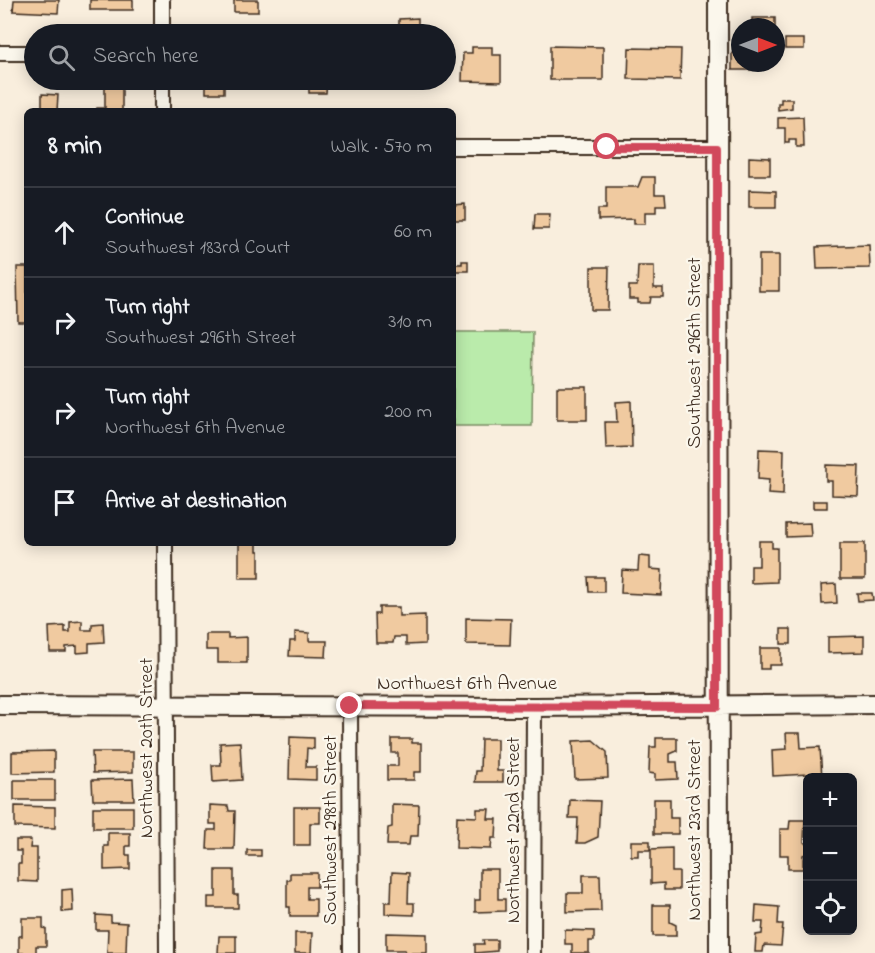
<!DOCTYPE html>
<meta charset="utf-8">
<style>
body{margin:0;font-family:"Indie Flower",sans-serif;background:#242831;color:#f1f3f6}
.controls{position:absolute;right:18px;bottom:18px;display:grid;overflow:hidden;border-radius:9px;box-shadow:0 3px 15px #0003}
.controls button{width:54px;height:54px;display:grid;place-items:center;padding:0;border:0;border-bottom:2px solid #363941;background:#171b24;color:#f1f3f6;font:30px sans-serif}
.compass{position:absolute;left:731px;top:18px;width:54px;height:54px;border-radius:50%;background:#171b24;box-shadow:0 3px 15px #0003;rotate:90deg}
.stop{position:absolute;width:18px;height:18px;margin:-14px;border:4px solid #d1495b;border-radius:50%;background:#fff}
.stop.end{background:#d1495b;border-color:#fff;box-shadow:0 2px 6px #0008}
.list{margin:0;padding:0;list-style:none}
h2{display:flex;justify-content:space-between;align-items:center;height:78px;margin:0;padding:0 24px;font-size:26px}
h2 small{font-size:20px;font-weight:400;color:#9ea1a6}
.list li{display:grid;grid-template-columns:39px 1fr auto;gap:18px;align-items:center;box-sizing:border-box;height:90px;padding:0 24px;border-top:2px solid #363941}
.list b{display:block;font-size:22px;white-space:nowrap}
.list p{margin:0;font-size:20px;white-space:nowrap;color:#9ea1a6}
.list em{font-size:20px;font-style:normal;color:#9ea1a6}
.icon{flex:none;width:33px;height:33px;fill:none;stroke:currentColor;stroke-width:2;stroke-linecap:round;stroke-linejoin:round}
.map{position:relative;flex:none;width:875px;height:953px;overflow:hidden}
.search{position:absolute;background:#171b24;box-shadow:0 3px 15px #0003;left:24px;top:24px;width:432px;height:66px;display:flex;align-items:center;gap:15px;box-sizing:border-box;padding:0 21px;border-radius:33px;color:#9ea1a6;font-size:22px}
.panel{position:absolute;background:#171b24;box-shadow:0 3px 15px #0003;left:24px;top:108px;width:432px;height:438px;border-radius:9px}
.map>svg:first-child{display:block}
.green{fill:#baebab;stroke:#7a8a64;stroke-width:1.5}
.building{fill:#f0caa0;stroke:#3b2a1e;stroke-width:1.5}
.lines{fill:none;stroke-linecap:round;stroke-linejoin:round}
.minor-casing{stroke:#3b2a1e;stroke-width:18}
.tertiary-casing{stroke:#3b2a1e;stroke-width:22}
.minor{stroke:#fbf7ec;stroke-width:14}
.tertiary{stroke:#fbf7ec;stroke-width:18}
.route{stroke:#d1495b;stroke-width:8}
.labels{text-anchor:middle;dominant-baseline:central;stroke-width:4.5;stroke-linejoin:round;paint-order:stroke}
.street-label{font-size:20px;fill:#3b2a1e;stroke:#fbf7ec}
</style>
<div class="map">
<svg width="875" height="953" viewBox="0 0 875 953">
<rect width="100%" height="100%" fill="#f9eedd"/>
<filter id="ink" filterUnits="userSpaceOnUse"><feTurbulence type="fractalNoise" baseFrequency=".0167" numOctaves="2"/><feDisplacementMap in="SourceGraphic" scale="12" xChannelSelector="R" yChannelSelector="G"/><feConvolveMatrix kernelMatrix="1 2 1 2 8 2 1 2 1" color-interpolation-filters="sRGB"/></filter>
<g filter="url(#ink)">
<path class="green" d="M453,332h80l-1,94h-79z"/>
<path class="building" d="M14,0h45l-1,13 -45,-2z
M90,0h43v10h-43z
M234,0h24v12h-24z
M418,18v16h-19v-15z
M752,18h23v9h-23z
M785,39h19v10h-19z
M550,46l53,1v33h-53z
M472,47h20v8h9v27l-39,-1 1,-28h9z
M629,48l52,1 -1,31 -52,-1z
M732,53h8v10h13v7h-21z
M206,80h18v13h-18z
M278,80h49l-1,13h-17v-7h-31z
M366,80h51v1l-13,1v3l-38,1z
M105,82h17v29h-25v-3h8z
M42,94l16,1 -1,16h-15z
M781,99h11v9l-14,2v-7h3z
M803,117l1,30h-8v-7h-7v3h-4v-15h-7v-10z
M749,157l21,1v17h-21z
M642,177h13v17h10l1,11h-10v7h-11v12h-11v-5l-36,1v-11h8v-22h32z
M749,190l27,1v16h-27z
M465,204v16h-12v-15z
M535,214h15l-1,15h-15z
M869,245l1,23 -53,1 -1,-22z
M759,255h20v36h-20z
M462,261h6v10h-13v-7h7z
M638,266h16v22h9v9h-12l-1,6h-12v-4h-9v-13h8z
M17,267h10v55h-9z
M591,267h18l-1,43h-17z
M557,387h30v33h-30z
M631,401l1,46 -26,1 -1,-26h12l-1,-20z
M759,449l25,1 -1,45 -15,-1 1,-14 -11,-1z
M826,465l33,1 -1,30 -26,-1v-14h-6z
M813,501h14v7h-14z
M810,523l1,13 -25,1v-13z
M759,541h13v7h5v34l-26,1v-17h8z
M239,543h18v8h2v27h-20z
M840,543h25v36h-25z
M639,556l11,1v12l12,1 -1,25 -40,-2 1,-23 16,1z
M588,577h16v15h-15z
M836,584l1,19 -15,1 -1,-19z
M857,593h15l1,7 -15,1z
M379,607h20v9l26,-1v29l-19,1v-8h-12l-1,6h-17l-1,-29h4z
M466,618l45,1 -1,26 -44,-1z
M82,621v9h10v-6l11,-1 1,19 -15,1v9l-12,1v-7l-11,1v5h-16l-1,-25 16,-1v6h5v-10z
M781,629h10v15h-10z
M295,632l14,1v8h18l-1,16 -37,-1 1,-15h5z
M206,634h22v4l19,-1v26h-29v-13h-12z
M864,636v16l-36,1v-16z
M760,648h21v17h-12v4h-9z
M786,733h14l1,15 19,-1 2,31h-14v-4l-35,2 -1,-26 15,-1z
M290,737l24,1v11l-7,-1 -1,19h10v13l-27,-1z
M656,738h21v13l-7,3v8h7l1,17 -23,1v-6l-6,-1 1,-26h6z
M392,739h20v4h9v29h-7v8h-27v-14h11v-13h-6z
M481,739h16v32h6v11h-28l1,-11h4z
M593,740l14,12 1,26 -33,1 -2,-38z
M240,742l2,38 -29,2 -1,-17h9l-1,-22z
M54,751v21l-42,1v-21z
M92,752h41v20l-40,1z
M133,779l1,21h-41l-1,-20z
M14,780h41v20h-41z
M654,799h16v19h8v16h-24z
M570,800l30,1 -2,36 -13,6h-8l1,-25h-9z
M392,804l27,1 -1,31h-8l-1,9h-22l1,-17 4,-1z
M210,805l18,1 1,5h6l-1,38h-27l1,-19h8v-6h-6z
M15,806l40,1v21l-40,-1z
M93,807h40v21h-40z
M294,807h26v16h-10v22h-16z
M477,809h12l-1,10h9l-1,19h-4l-1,11 -35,-1 1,-32 20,1z
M790,820h15l-1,22 4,4v7l-5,2v14h-15v-14h-8v-26h9z
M108,833h22v13h-4v9h4v14l-26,1v-24h4z
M16,840h15l-1,8h7v34l-19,-1v-17h3v-13h-5z
M631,841h19v9h-12v6h-7z
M672,848v24h7v18h-15v-7l-13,1v-35z
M247,850h14v6h-14z
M480,869h18v30h7v12l-30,1v-12h5z
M216,870h18v25h4v13h-30v-11h8z
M392,872l17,1 -1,30h6v12l-29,-1v-12h6z
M290,873h27v14h-10v12h9v17h-26v-9h-3v-27h3z
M583,875h17l1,36 -34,1v-19h16z
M72,889l1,22 -11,1v-22z
M653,905h17v17l6,3v11h-23z
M756,905l23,2 -1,17h5l-2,22 -17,-1 -1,7h-8l1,-17 6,-1 1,-12h-8z
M96,915l15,1v6l16,1 -1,30h-19l1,-23h-12z
M22,918h21v10l3,1v17h-10v7h-17v-17h3z
M565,930l29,1v10h-5v12h-17v-9h-7z
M295,933h17l-1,20h-16z
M386,933l41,1v19h-22v-3h-19z
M219,936h17v17h-18z
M483,940h14v11l-22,2v-9h9z"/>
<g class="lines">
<g class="minor-casing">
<path id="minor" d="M162,34v-34
M0,53h34
M162,80v31
M453,147h264
M165,543l2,410
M350,706l1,247
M533,953l1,-246"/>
</g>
<g class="tertiary-casing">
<path id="tertiary" d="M718,0l1,953
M0,705l534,2 341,-3"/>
</g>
<use href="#minor" class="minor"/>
<use href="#tertiary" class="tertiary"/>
</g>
</g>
<g class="lines" filter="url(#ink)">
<path class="route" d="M350,706l367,1v-560h-110"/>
</g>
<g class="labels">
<g class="street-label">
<text transform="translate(695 353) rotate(-90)">Southwest 296th Street</text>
<text x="467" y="684">Northwest 6th Avenue</text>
<text transform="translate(147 748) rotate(-90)">Northwest 20th Street</text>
<text transform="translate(331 830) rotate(-90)">Southwest 298th Street</text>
<text transform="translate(514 830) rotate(-90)">Northwest 22nd Street</text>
<text transform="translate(695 830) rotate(-90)">Northwest 23rd Street</text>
</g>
</g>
</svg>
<div class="controls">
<button>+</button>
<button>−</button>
<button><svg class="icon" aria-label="locate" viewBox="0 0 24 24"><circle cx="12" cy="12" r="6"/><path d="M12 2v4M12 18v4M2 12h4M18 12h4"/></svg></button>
</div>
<svg class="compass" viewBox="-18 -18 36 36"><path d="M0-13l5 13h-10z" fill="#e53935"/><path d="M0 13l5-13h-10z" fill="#9ea1a6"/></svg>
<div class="stop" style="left:607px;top:147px"></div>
<div class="stop end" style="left:350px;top:706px"></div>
<div class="search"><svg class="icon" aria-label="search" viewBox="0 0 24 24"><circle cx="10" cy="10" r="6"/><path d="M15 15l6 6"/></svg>Search here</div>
<section class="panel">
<h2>8 min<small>Walk · 570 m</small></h2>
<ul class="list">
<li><svg class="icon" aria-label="ahead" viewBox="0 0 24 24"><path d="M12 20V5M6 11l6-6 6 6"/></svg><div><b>Continue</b><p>Southwest 183rd Court</p></div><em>60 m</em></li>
<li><svg class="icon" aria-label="right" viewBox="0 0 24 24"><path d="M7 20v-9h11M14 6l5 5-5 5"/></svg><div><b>Turn right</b><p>Southwest 296th Street</p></div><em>310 m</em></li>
<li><svg class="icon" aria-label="right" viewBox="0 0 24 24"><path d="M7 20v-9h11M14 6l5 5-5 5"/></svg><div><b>Turn right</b><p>Northwest 6th Avenue</p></div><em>200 m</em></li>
<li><svg class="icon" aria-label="arrive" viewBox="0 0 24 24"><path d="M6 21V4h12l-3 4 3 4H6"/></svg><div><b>Arrive at destination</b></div></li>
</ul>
</section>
</div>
